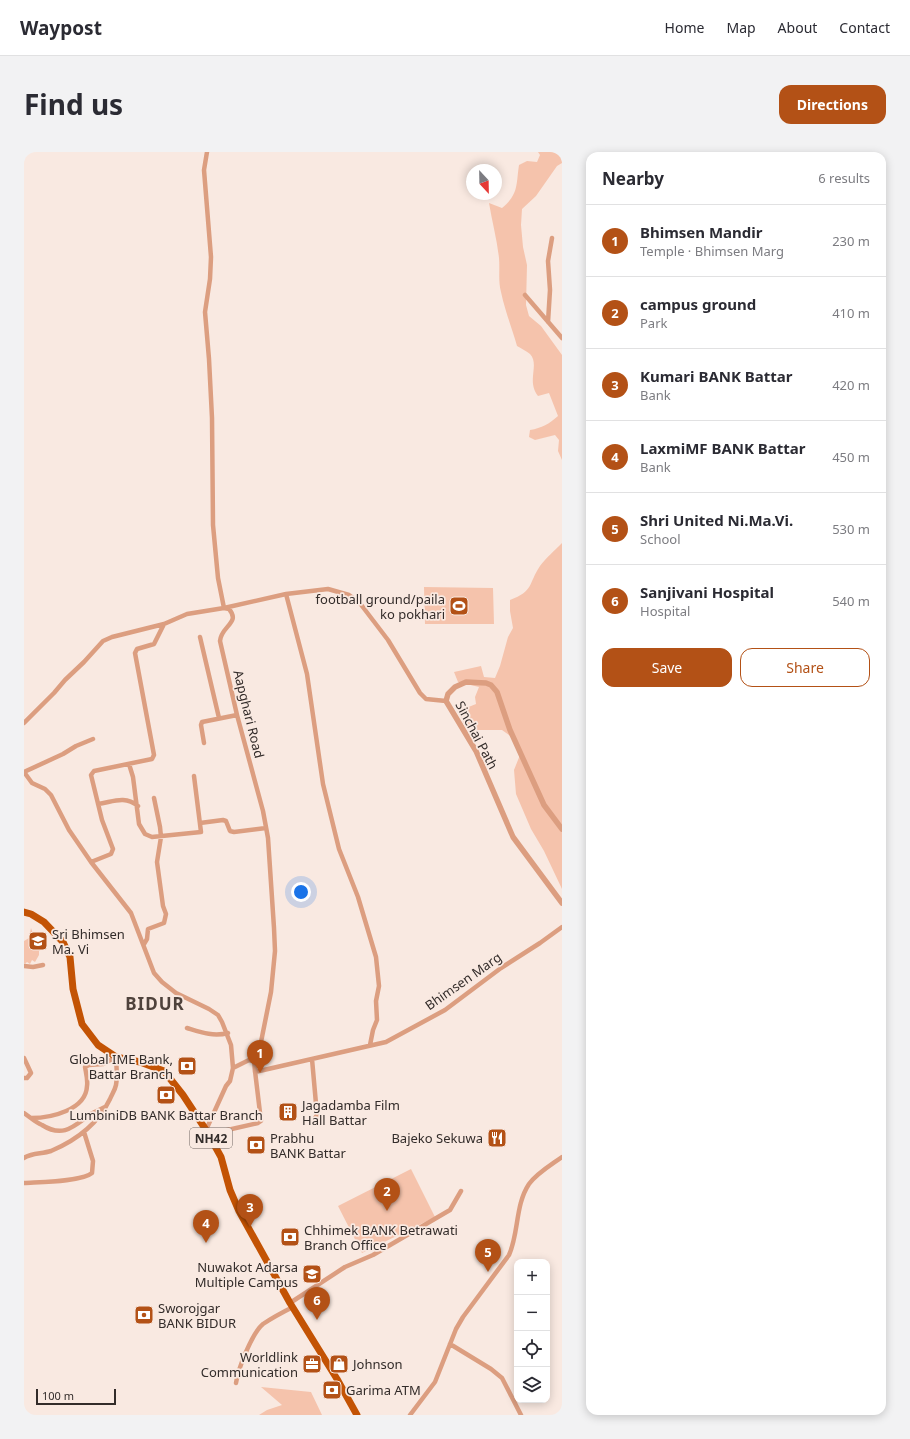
<!DOCTYPE html>
<meta charset="utf-8">
<style>
body{margin:0;font-family:"Noto Sans",sans-serif;background:#f2f2f3;color:#2b2b33}
.controls{position:absolute;right:12px;bottom:12px;display:grid;overflow:hidden;border-radius:8px;box-shadow:0 2px 10px #0003}
.controls button{width:36px;height:36px;display:grid;place-items:center;padding:0;border:0;border-bottom:1px solid #e1e1e2;background:#fff;color:#2b2b33;font:20px sans-serif}
.compass{position:absolute;left:442px;top:12px;width:36px;height:36px;border-radius:50%;background:#fff;box-shadow:0 2px 10px #0003;rotate:158deg}
.scale{position:absolute;left:12px;bottom:10px;width:80px;box-sizing:border-box;padding-left:4px;border:2px solid #332c2a;border-top:0;font-size:11px;line-height:14px;white-space:nowrap;color:#332c2a;-webkit-text-stroke:3px #f9e9e1;paint-order:stroke}
.you{position:absolute;left:277px;top:740px;width:14px;height:14px;margin:-10px;border:3px solid #fff;border-radius:50%;background:#1a73e8;box-shadow:0 0 0 6px #1a73e833}
.badge{display:grid;place-items:center;width:26px;height:26px;border-radius:50%;background:#b35116;color:#fff;font-size:13px;font-weight:700}
.pin{position:absolute;translate:-50% -33px;filter:drop-shadow(0 1px 2px #0008)}
.pin::after{content:'';position:absolute;top:21px;width:14px;height:12px;background:inherit;clip-path:polygon(0 0,100% 0,50% 100%)}
.list{margin:0;padding:0;list-style:none}
h2{display:flex;justify-content:space-between;align-items:center;height:52px;margin:0;padding:0 16px;font-size:17px}
h2 small{font-size:13px;font-weight:400;color:#7c7c81}
.list li{display:grid;grid-template-columns:26px 1fr auto;gap:12px;align-items:center;box-sizing:border-box;height:72px;padding:0 16px;border-top:1px solid #e1e1e2}
.list b{display:block;font-size:15px;white-space:nowrap}
.list p{margin:0;font-size:13px;white-space:nowrap;color:#7c7c81}
.list em{font-size:13px;font-style:normal;color:#7c7c81}
.actions{display:flex;gap:8px;padding:12px 16px}
.actions a{flex:1;padding:9px 0;border:1px solid #b35116;border-radius:12px;text-align:center;font-size:14px;color:#b35116}
.actions .main{background:#b35116;color:#fff}
.icon{flex:none;width:22px;height:22px;fill:none;stroke:currentColor;stroke-width:2;stroke-linecap:round;stroke-linejoin:round}
.map{position:relative;flex:none;width:538px;height:1263px;overflow:hidden;border-radius:12px}
header{display:flex;align-items:center;gap:24px;box-sizing:border-box;height:56px;padding:0 20px;background:#fff;border-bottom:1px solid #e1e1e2}
header strong{font-size:19px}
nav{display:flex;gap:22px;margin-inline-start:auto;font-size:14px}
.intro{display:flex;align-items:center;justify-content:space-between;box-sizing:border-box;height:96px;padding:0 24px}
h1{margin:0;font-size:28px}
.button{padding:10px 18px;border-radius:12px;background:#b35116;color:#fff;font-size:14px;font-weight:700}
main{display:flex;gap:24px;padding:0 24px}
aside{flex:1;background:#fff;border-radius:12px;box-shadow:0 2px 10px #0003}
.map>svg:first-child{display:block}
.green{fill:#f5c3ac}
.lines{fill:none;stroke-linecap:round;stroke-linejoin:round}
.minor{stroke:#dc9e80;stroke-width:4.5}
.tertiary{stroke:#dc9e80;stroke-width:5.5}
.primary{stroke:#c35304;stroke-width:7}
.labels{text-anchor:middle;dominant-baseline:central;stroke-width:3.5;stroke-linejoin:round;paint-order:stroke}
.shield{fill:#f9e9e1;stroke:#6e6561;stroke-width:1}
.shield-label{font-size:12px;font-weight:bold;fill:#332c2a}
.poi-label{font-size:13px;fill:#332c2a;stroke:#f9e9e1;text-anchor:start}
.street-label{font-size:13px;fill:#332c2a;stroke:#f9e9e1}
.district-label{font-size:17px;font-weight:bold;letter-spacing:1px;fill:#4f423c;stroke:#f9e9e1}
</style>
<header>
<strong>Waypost</strong>
<nav><a>Home</a><a>Map</a><a>About</a><a>Contact</a></nav>
</header>
<div class="intro"><h1>Find us</h1><a class="button">Directions</a></div>
<main>
<div class="map">
<svg width="538" height="1263" viewBox="0 0 538 1263">
<rect width="100%" height="100%" fill="#f9e9e1"/>
<path class="green" d="M514,0h24v11l-5,3 -21,30 -14,13 -1,16 2,22 4,18 -1,40 3,11 12,10 21,29v105l-4,-9 1,-11 -4,-5 -20,5 -6,-3 1,-7c12,-2 19,-6 28,-14l-9,-23 -11,3c-12,-15 2,-31 -8,-42 -4,-3 -9,-6 -13,-8 -5,-18 -12,-35 -16,-54 -3,-11 -1,-22 -2,-34 -2,-18 -7,-37 -10,-55l13,5c17,-14 14,-24 17,-43l8,-4 10,1 3,-7z
M538,391v346l-18,-38 -13,-22 -15,-35 -2,-24 6,-15 -7,-17 -11,-8h-29l-8,-4 -4,-9v-7l15,-6 -1,-7 4,-10 -21,-5 -4,-10 27,-6 3,11 11,1 5,-12 8,-29 5,-9 -3,-17v-11c24,-9 18,-16 30,-34 6,-8 15,-16 22,-23z
M400,435l69,1 1,36h-69z
M7,776l5,15 1,1 4,-3 4,6 -6,4v4l-4,7 -3,-2 -2,4 -3,-2 -2,2 -1,-1v-22l5,-3z
M387,1017l24,48 -73,36 -24,-47z
M237,1235l50,5 11,23h-63l8,-5 15,-5z"/>
<g class="lines">
<path class="minor" d="M183,0l-3,18 7,87 -1,22 -5,33 4,47 3,59 1,107 5,53 6,30 62,-14 42,-5 21,6 10,7 29,38 32,53 6,6 20,2
M501,143l37,43
M524,170l2,-32 -2,-29 4,-23
M262,442l21,80 16,110 16,65 19,48 18,60 3,29 -3,15 1,19 -4,10 -3,15
M176,485l19,81
M0,571l30,-30 11,-13 19,-18 19,-21 9,-4 52,-13 23,-10 37,-6 5,1c12,14 -8,17 -9,32l17,74 26,96 5,27 6,90 1,23 -4,41 -10,50 -7,17 1,13
M180,591l-3,-18 1,-3 35,-7
M105,612l4,13 6,47 6,10 7,3 49,-5 -7,-56
M0,620l8,11 13,6 6,6 18,35 22,32 40,51 23,60 8,9 14,11 33,16 9,6 4,7 9,23 2,23 -3,13 -4,5 -20,44
M0,620l39,-18 13,-8 17,-7
M74,652c15,-2 26,-9 40,2
M176,671l23,-3 3,1 4,10 4,1 32,-4
M67,710l20,-8 2,-5 -11,-29 -11,-45 3,-4 58,-12 2,-4 -19,-102 2,-4 17,-5 10,-20
M120,792l3,-5 1,-10 16,-6 2,-9 -3,-8 -6,-44 4,-25 -1,-10 -6,-29
M0,814l9,1 10,-2
M163,876c13,4 26,9 41,5
M0,906l7,15 -4,5h-3
M288,907l5,56 -2,3
M209,916l16,-8 4,1 1,2
M231,920l131,-30 59,-32 56,-42 39,-25 22,-16
M0,961c6,4 11,9 18,12 22,14 33,0 49,-11 5,-3 10,-5 14,-7
M188,987l11,-8 35,-8 3,-2 -6,-50
M0,1006c7,-5 18,-4 27,-7 26,-11 47,-27 59,-52 2,-5 5,-9 6,-14 2,-10 0,-19 0,-28l-13,7 -14,1 -4,2c1,6 3,13 2,19 -1,24 -36,32 -56,32
M0,1031c15,-1 57,-1 68,-10l1,-12 -9,-29
M266,1151l55,-36 28,-12 77,-45 11,-19
M426,1192l41,25 11,9 19,37
M212,1231c2,-14 16,-50 27,-59 9,-6 20,-12 30,-17
M386,1263l25,-33 21,-53 7,-12 46,-62c10,-22 6,-50 20,-71 8,-11 22,-19 33,-27"/>
<path class="tertiary" d="M538,677l-18,-24 -34,-75 -13,-38 -6,-7 -5,-2 -20,-1 -11,5 -7,7 -2,7 30,50 37,86 49,66"/>
<path class="primary" d="M0,760l7,2 13,8 19,20 7,15 3,32 9,35 16,21 18,12 24,5 24,9 19,24 23,35 15,27 9,33 9,21 51,92 47,76 20,36"/>
</g>
<defs>
<g id="stadium-square" transform="scale(1)"><rect x="-9" y="-9" width="18" height="18" rx="4" fill="#b35116" stroke="#f9e9e1"/><path d="M0-5a6.5 5 0 1 0 0 10a6.5 5 0 1 0 0-10ZM-3.5-1.8h7v3.6h-7Z" fill="#fff"/></g>
<g id="school-square" transform="scale(1)"><rect x="-9" y="-9" width="18" height="18" rx="4" fill="#b35116" stroke="#f9e9e1"/><path d="M0-5L7-2L0 1L-7-2ZM-4 1L0 2.5L4 1V4Q0 6-4 4Z" fill="#fff"/></g>
<g id="bank-square" transform="scale(1)"><rect x="-9" y="-9" width="18" height="18" rx="4" fill="#b35116" stroke="#f9e9e1"/><path d="M-6-4H6V4H-6ZM0-2.3a2.3 2.3 0 1 0 0 4.6a2.3 2.3 0 1 0 0-4.6Z" fill="#fff"/></g>
<g id="building-square" transform="scale(1)"><rect x="-9" y="-9" width="18" height="18" rx="4" fill="#b35116" stroke="#f9e9e1"/><path d="M-4-6H4V6H1V3H-1V6H-4ZM-2.5-4.3h1.7v1.8h-1.7ZM.8-4.3h1.7v1.8H.8ZM-2.5-1h1.7V.8h-1.7ZM.8-1h1.7V.8H.8Z" fill="#fff"/></g>
<g id="restaurant-square" transform="scale(1)"><rect x="-9" y="-9" width="18" height="18" rx="4" fill="#b35116" stroke="#f9e9e1"/><path d="M-5-6h1v4h1v-4h1v4h1v-4h1v5L-1.5 .5V6h-2V.5L-5-1ZM5-6V6H3V1.5H1.5Q1.5-4 5-6Z" fill="#fff"/></g>
<g id="office-square" transform="scale(1)"><rect x="-9" y="-9" width="18" height="18" rx="4" fill="#b35116" stroke="#f9e9e1"/><path d="M-6-3h4V-5.5h4V-3h4V5H-6ZM-1-4.5V-3h2v-1.5ZM-6 0V1H6V0Z" fill="#fff"/></g>
<g id="shop-square" transform="scale(1)"><rect x="-9" y="-9" width="18" height="18" rx="4" fill="#b35116" stroke="#f9e9e1"/><path d="M-5-2.5h2.3a2.7 3.5 0 0 1 5.4 0H5L5.5 6h-11ZM-1.5-2.5h3a1.5 2.3 0 0 0-3 0Z" fill="#fff"/></g>
</defs>
<g fill-rule="evenodd">
<use href="#stadium-square" x="435" y="454"/>
<use href="#school-square" x="14" y="789"/>
<use href="#bank-square" x="163" y="914"/>
<use href="#bank-square" x="142" y="943"/>
<use href="#building-square" x="264" y="960"/>
<use href="#restaurant-square" x="473" y="986"/>
<use href="#bank-square" x="232" y="993"/>
<use href="#bank-square" x="266" y="1085"/>
<use href="#school-square" x="288" y="1122"/>
<use href="#bank-square" x="120" y="1163"/>
<use href="#office-square" x="288" y="1212"/>
<use href="#shop-square" x="315" y="1212"/>
<use href="#bank-square" x="308" y="1238"/>
</g>
<g class="labels">
<rect class="shield" x="166" y="976" width="42" height="20" rx="3"/>
<g class="shield-label">
<text x="187" y="986">NH42</text>
</g>
<g class="poi-label">
<text x="421" y="447" text-anchor="end">football ground/paila<tspan x="421" dy="15">ko pokhari</tspan></text>
<text x="28" y="782">Sri Bhimsen<tspan x="28" dy="15">Ma. Vi</tspan></text>
<text x="149" y="907" text-anchor="end">Global IME Bank,<tspan x="149" dy="15">Battar Branch</tspan></text>
<text x="278" y="953">Jagadamba Film<tspan x="278" dy="15">Hall Battar</tspan></text>
<text x="142" y="963" text-anchor="middle">LumbiniDB BANK Battar Branch</text>
<text x="246" y="986">Prabhu<tspan x="246" dy="15">BANK Battar</tspan></text>
<text x="459" y="986" text-anchor="end">Bajeko Sekuwa</text>
<text x="280" y="1078">Chhimek BANK Betrawati<tspan x="280" dy="15">Branch Office</tspan></text>
<text x="274" y="1115" text-anchor="end">Nuwakot Adarsa<tspan x="274" dy="15">Multiple Campus</tspan></text>
<text x="134" y="1156">Sworojgar<tspan x="134" dy="15">BANK BIDUR</tspan></text>
<text x="274" y="1205" text-anchor="end">Worldlink<tspan x="274" dy="15">Communication</tspan></text>
<text x="329" y="1212">Johnson</text>
<text x="322" y="1238">Garima ATM</text>
</g>
<g class="street-label">
<text transform="translate(225 562) rotate(76)">Aapghari Road</text>
<text transform="translate(453 583) rotate(62)">Sinchai Path</text>
<text transform="translate(439 829) rotate(-35)">Bhimsen Marg</text>
</g>
<g class="district-label">
<text x="131" y="851">BIDUR</text>
</g>
</g>
</svg>
<div class="controls">
<button>+</button>
<button>−</button>
<button><svg class="icon" aria-label="locate" viewBox="0 0 24 24"><circle cx="12" cy="12" r="6"/><path d="M12 2v4M12 18v4M2 12h4M18 12h4"/></svg></button>
<button><svg class="icon" aria-label="layers" viewBox="0 0 24 24"><path d="M12 4l9 5-9 5-9-5zM3 14l9 5 9-5"/></svg></button>
</div>
<svg class="compass" viewBox="-18 -18 36 36"><path d="M0-13l5 13h-10z" fill="#e53935"/><path d="M0 13l5-13h-10z" fill="#7c7c81"/></svg>
<div class="scale">100 m</div>
<div class="you"></div>
<div class="pin badge" style="left:236px;top:921px">1</div>
<div class="pin badge" style="left:363px;top:1059px">2</div>
<div class="pin badge" style="left:226px;top:1075px">3</div>
<div class="pin badge" style="left:182px;top:1091px">4</div>
<div class="pin badge" style="left:464px;top:1120px">5</div>
<div class="pin badge" style="left:293px;top:1168px">6</div>
</div>
<aside>
<h2>Nearby<small>6 results</small></h2>
<ul class="list">
<li><span class="badge">1</span><div><b>Bhimsen Mandir</b><p>Temple · Bhimsen Marg</p></div><em>230 m</em></li>
<li><span class="badge">2</span><div><b>campus ground</b><p>Park</p></div><em>410 m</em></li>
<li><span class="badge">3</span><div><b>Kumari BANK Battar</b><p>Bank</p></div><em>420 m</em></li>
<li><span class="badge">4</span><div><b>LaxmiMF BANK Battar</b><p>Bank</p></div><em>450 m</em></li>
<li><span class="badge">5</span><div><b>Shri United Ni.Ma.Vi.</b><p>School</p></div><em>530 m</em></li>
<li><span class="badge">6</span><div><b>Sanjivani Hospital</b><p>Hospital</p></div><em>540 m</em></li>
</ul>
<div class="actions"><a class="main">Save</a><a>Share</a></div>
</aside>
</main>
